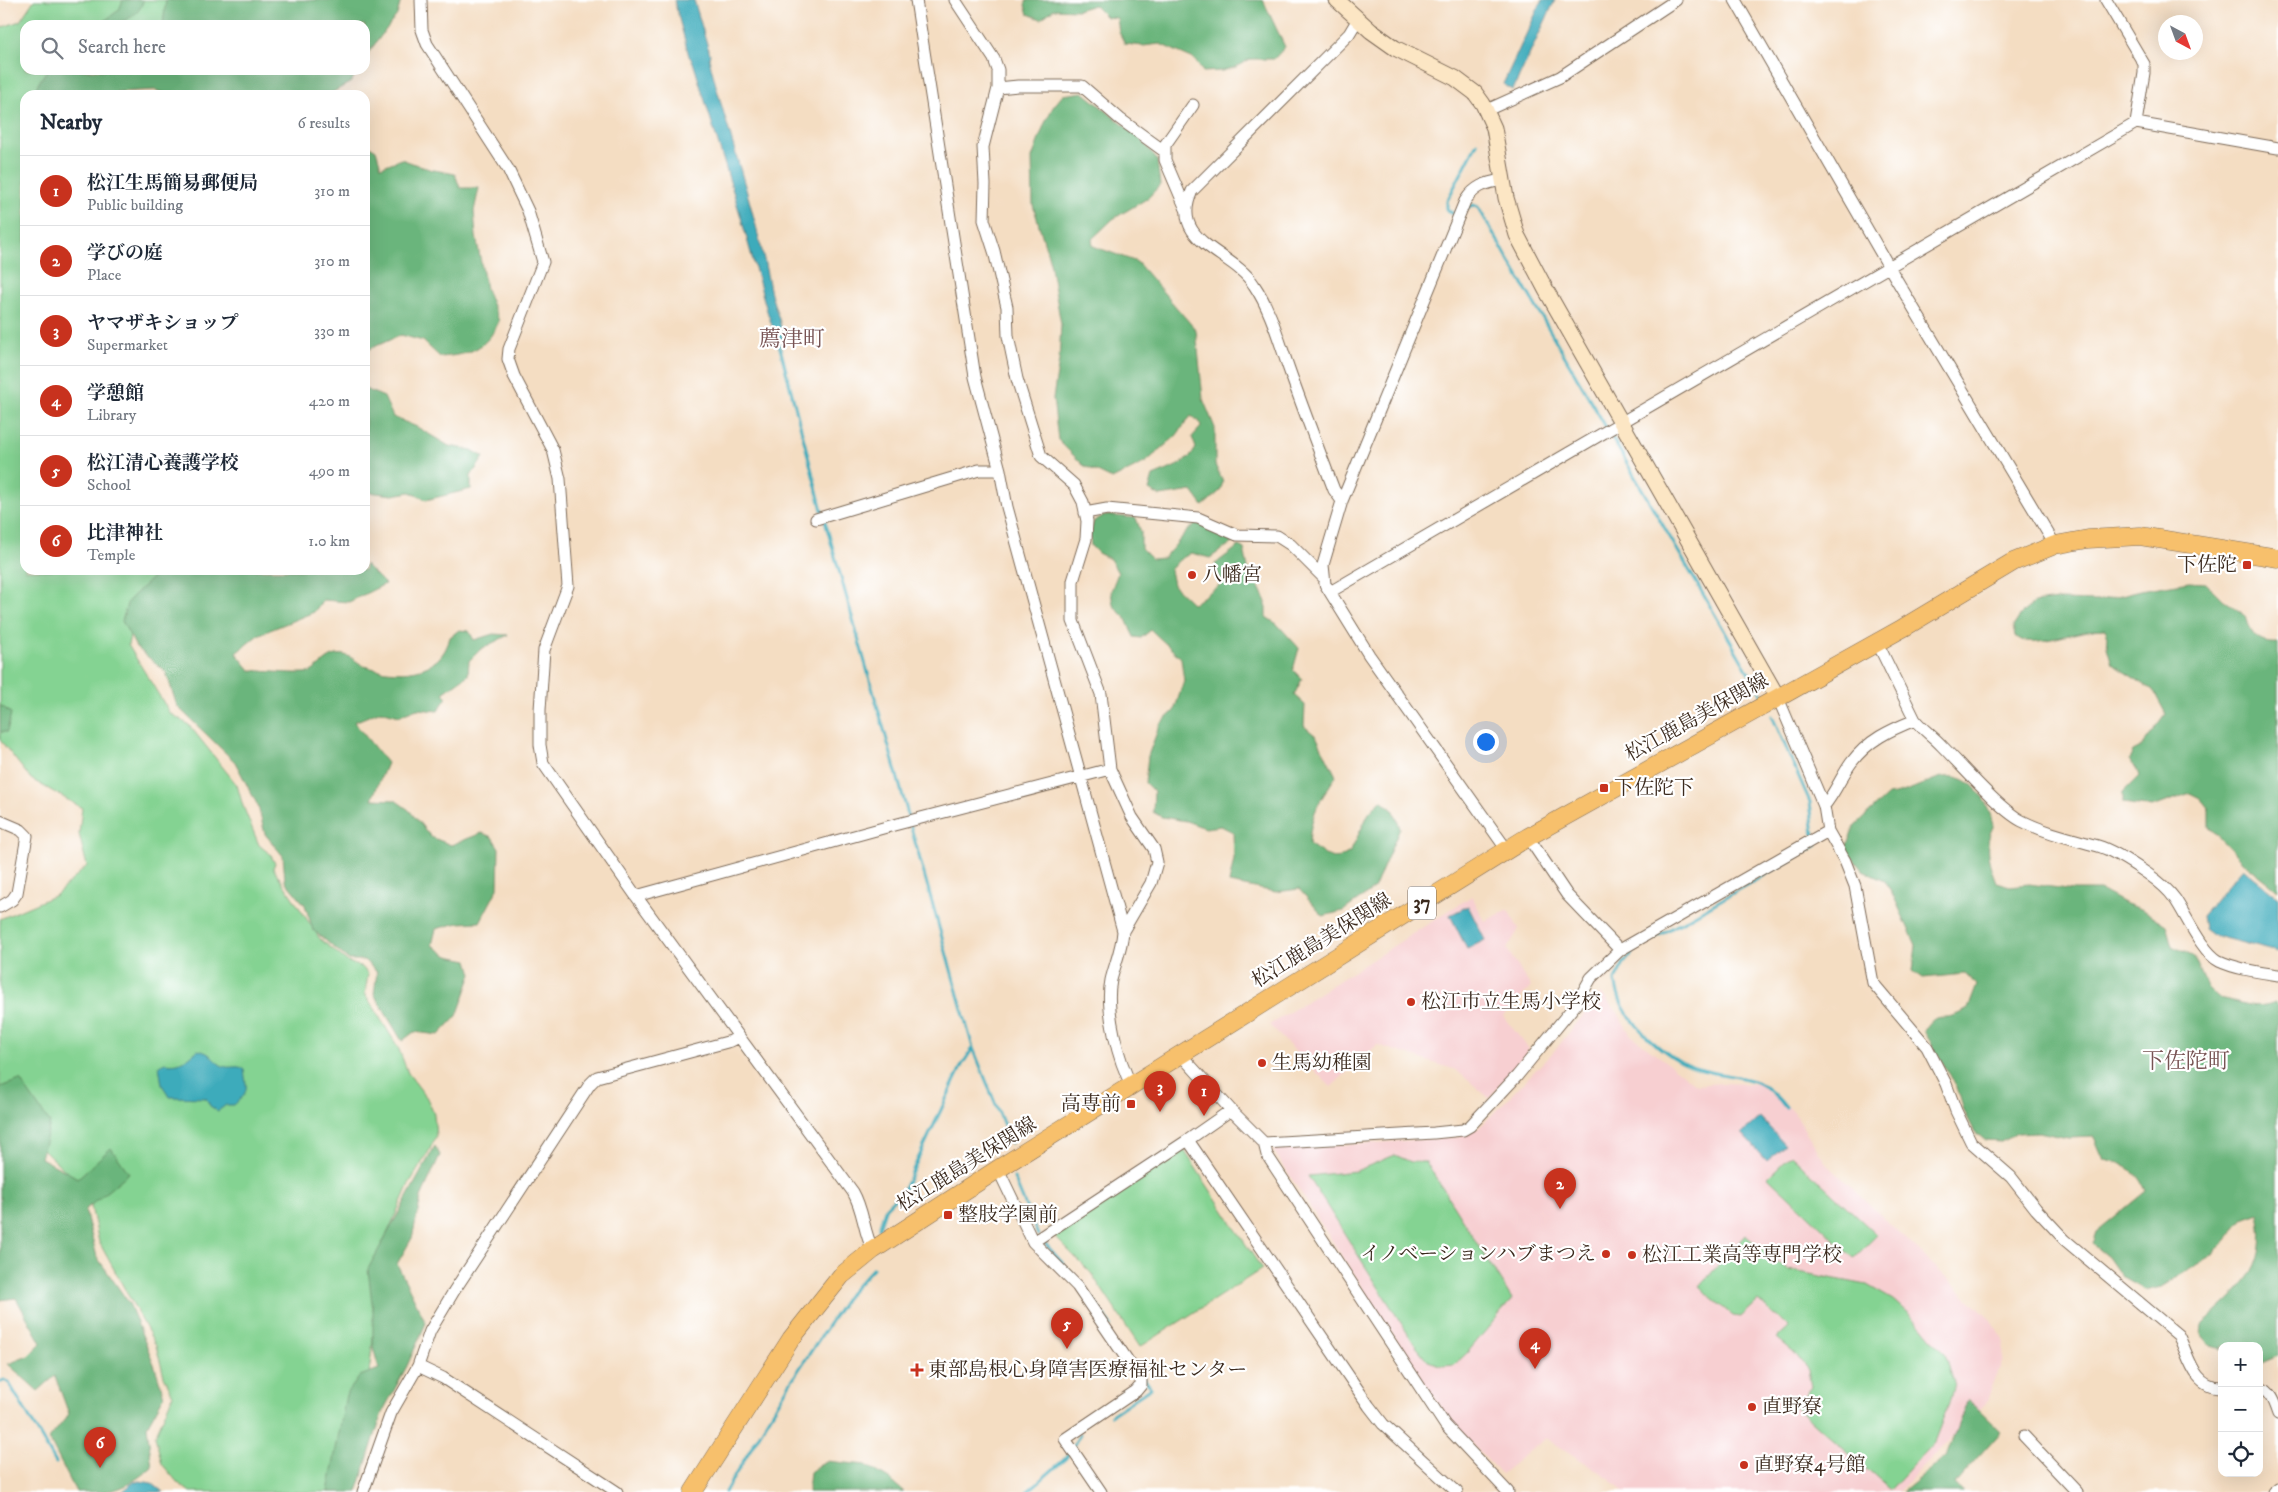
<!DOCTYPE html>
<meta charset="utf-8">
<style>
body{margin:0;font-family:"IM FELL DW Pica","Noto Serif JP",serif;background:#f6f6f7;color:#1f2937}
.controls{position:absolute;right:15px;bottom:15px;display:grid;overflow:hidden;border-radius:10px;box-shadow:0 5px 20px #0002}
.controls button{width:45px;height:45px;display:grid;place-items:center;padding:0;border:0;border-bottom:1px solid #e0e1e3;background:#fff;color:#1f2937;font:25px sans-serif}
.compass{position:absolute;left:2158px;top:15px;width:45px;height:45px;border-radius:50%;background:#fff;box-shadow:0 5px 20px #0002;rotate:139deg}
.you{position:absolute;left:1485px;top:741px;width:18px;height:18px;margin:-12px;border:4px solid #fff;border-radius:50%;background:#1a73e8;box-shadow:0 0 0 8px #1a73e833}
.badge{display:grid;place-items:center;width:32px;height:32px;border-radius:50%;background:#c8321e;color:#fff;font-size:16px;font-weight:700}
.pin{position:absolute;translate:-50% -41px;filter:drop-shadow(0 1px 2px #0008)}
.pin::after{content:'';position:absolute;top:26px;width:18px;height:15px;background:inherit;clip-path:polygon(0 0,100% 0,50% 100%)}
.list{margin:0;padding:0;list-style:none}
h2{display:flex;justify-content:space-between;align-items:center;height:65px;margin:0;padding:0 20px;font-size:21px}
h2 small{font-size:16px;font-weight:400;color:#747a83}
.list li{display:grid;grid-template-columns:32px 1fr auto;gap:15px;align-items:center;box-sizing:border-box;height:70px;padding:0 20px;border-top:1px solid #e0e1e3}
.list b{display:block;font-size:19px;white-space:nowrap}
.list p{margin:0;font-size:16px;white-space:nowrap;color:#747a83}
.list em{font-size:16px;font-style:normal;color:#747a83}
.icon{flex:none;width:28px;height:28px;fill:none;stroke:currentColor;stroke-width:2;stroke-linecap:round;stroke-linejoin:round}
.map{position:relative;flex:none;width:2278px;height:1492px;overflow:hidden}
.search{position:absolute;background:#fff;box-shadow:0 5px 20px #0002;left:20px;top:20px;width:350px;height:55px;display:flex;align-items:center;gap:12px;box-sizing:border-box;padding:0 18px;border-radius:15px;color:#747a83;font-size:19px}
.panel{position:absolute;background:#fff;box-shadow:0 5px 20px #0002;left:20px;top:90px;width:350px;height:485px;border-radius:15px}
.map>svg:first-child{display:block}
.built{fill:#f7cfd1}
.green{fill:#84d392;stroke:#607e58}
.forest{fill:#6bb57c;stroke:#53704d}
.water{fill:#3dabbb;stroke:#3c6a6c}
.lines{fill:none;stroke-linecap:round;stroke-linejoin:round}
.stream{stroke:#3dabbb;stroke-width:3}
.street-casing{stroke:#7c6957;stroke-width:13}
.secondary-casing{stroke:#7c6957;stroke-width:17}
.primary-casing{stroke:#7c6957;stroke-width:19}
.street{stroke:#fff;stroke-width:11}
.secondary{stroke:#fce6c4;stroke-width:15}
.primary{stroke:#f7c06c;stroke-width:18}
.poi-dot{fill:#c8321e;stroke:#fff;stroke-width:2}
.labels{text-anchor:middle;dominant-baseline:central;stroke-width:4.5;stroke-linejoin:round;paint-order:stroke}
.shield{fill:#fff;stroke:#766a62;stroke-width:1}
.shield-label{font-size:19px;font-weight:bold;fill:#3b2a1e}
.poi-label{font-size:20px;fill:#3b2a1e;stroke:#fff;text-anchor:start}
.street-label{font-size:20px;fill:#3b2a1e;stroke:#fff}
.quarter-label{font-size:22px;fill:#785454;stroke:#fff}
</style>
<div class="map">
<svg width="2278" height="1492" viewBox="0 0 2278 1492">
<rect width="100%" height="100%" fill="#fff"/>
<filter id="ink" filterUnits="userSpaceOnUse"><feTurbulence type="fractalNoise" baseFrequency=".02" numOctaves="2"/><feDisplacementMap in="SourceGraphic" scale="10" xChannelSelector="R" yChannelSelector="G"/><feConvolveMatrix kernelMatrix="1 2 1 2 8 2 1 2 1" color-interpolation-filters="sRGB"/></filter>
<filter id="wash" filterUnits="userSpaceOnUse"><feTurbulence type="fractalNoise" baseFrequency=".0096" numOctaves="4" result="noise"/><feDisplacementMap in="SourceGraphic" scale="20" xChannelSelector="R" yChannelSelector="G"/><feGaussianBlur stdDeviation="1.12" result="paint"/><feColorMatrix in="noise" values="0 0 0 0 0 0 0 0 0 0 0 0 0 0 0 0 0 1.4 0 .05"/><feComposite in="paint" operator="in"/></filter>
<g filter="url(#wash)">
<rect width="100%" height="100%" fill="#f4ddc2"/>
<path class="built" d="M1472,896l13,25 23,-11 11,19 -12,20 24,38 -28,29 26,33 -40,49 -33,-28 -79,-25 -46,42 -62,-62z
M1601,993l17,20 13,22 66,50 24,-2 37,1 34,26 34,53 165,157 13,20 -1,19 -17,44 -88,89h-275l-12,-13 -65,-41 -45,36 -53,-55 -175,-269 184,-13 22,-9 77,-79z"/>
<path class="green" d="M34,0h139l-2,25h-146v45h54l-21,25h-33v475h223l-112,38 -8,37 42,68 19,12 48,60 6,21 16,39 11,9 5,9 -2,5 47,71 28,23 14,5 6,7 -3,20 33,53 10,26 19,25 7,16 2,22 -7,15 -20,33 -25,57 -16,142 -25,109h-153l-12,-9 -16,-19 -7,-28 18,-41 -9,-19 -8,-30 -57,-104 -11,-49 -88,-86v-188l56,-24 31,-29 -8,-32 3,-26 -51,-29 -31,-39v-712l20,-7z
M1184,1150l78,119 -122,78 -49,-74 -39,-39z
M1395,1155l16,7h15l86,137 -45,54 -13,12 -10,1 -16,-5 -13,-16 -107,-169 48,-5z
M1791,1155l86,80 -23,23 -86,-81z
M1745,1235l43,35 79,15 26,15 28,25 24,29 9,29 -6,23 -14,36 -44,48 -95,-84 16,-19 -3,-17 -14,-18 -17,-14 12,-11 -31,-26 -17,16 -8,-1 -34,-29z"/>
<path class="forest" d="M123,0h20c-2,17 -25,25 -40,25v-3l16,-12z
M166,0h235l-4,15 -32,42v-32h-202z
M1027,0h236l22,47 -11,12h-24l-14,8 -14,4 -19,1 -9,-13 -34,-15 -17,2 -18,-2 -6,-12 -2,-14 -11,-1 -12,-12 -17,5 -23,-1 -13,10 -13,-5 -3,-9z
M47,70h311l-7,12 -23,13h-158l-15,-5 -39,2 -3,3h-82z
M1083,92l59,48 15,20 3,25 -12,13 -35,21 -21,20 1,7 44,16 59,68 7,69 12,29v37l8,17 -3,9 -17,15 -11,-15 -32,5 -11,-6 4,-14c16,-7 35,-12 43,-28l-4,-11 9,-10 -2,-6 -8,-5 -15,20 -30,26 -34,17 -29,-14 -25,-25 -5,-42 6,-37 2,-37 -11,-62 -17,-57 -1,-47 12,-33 9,-18 10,-12z
M365,143l11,7 5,17 20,-8 28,10 26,5 5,14h19l-5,23 2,25 10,53 13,32c-12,28 -30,34 -59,36l-17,-16 -22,-6 -36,16z
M365,389l19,8 9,20 24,10 32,19 23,4 12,7 -13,19v13l-45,11 -16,-8 -17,3 -25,-3 -3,3z
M1105,515l31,3 5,14v16l11,11 12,-1c4,-6 9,-9 13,-15 7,-8 11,-14 20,-20l39,17 -26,18 -19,-5 -12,7 -9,10 3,15 20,19 28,-20 -6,-20 24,-18 5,3 6,28 8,8 8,17v15l11,7 22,24 -6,22 9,9 -8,16 11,10 -1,21 12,10 20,40c-17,26 -25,36 -27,68l16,11 12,4 13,-7 19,-39 12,-13 13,11 6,17 -26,61 -31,22 -20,5 -24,-27 -23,3 -47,-9 5,-24 -1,-27 -12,-6 -16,2 -19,-7 -24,-4 -9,-5 1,-20 -9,-9 3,-27 12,-32 14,-13 10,-30 -3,-23 -30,-28 -10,8 -7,-1 -8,-18 -13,-14 -2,-14 7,-18 -8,-14 -12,-6 -7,-7 -1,-14 4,-11z
M365,564l20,20 -36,18 -26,-2 -9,12 -56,23 -22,18 14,17c10,1 54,5 61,2 10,-6 19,-20 33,-17 7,1 14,8 20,11 32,10 77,11 86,-29l9,-7 10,1 5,9 19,-6 15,1 -27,14 -12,12 -1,14 -25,18 4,4 -9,14 -21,-2 -18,7 -18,-5 -27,11 33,41 -15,36 23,1 14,10 22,27 20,8 31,-12 10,4 7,11 -1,40 -18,34 -22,1 -22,6 -4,16 16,11 20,4 4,14 -15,42 -18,19 -25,-3 -12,9 -28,-47 3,-22 -13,-12h-15l-36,-30 -8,-25 -20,-24 -2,-25 -18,-22 -7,-28 -23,-44 -58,-56 -11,-34 -30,-25 -14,-26 6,-20 24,-23 20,-6 1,-2h192z
M2189,582l17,1 14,14 26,19c5,19 11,28 32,27v247l-34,-27 -35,-36v-18l-9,-11 -10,-5 -38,14 -29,-4v-11l16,-16 -3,-8 -7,-8 4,-8 6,-3 7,-8 20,-27 -13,-24 -41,-26 -5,-17 1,-11 -3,-7c-24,0 -58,15 -79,12 -4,0 -8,-3 -11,-5l-2,-9 9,-14 12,-10 24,-3 39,1 44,-11z
M0,705l11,8 -4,19h-7z
M1942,777c5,0 12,-1 17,1 19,5 30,29 35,47 -11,20 -6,36 2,57l14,4 19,-2 45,6h26l24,13 17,6 25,16 6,21 22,11 13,30 11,11c20,3 37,13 57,4l3,4v351l-19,8v-19h-37v3l-11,-3 -10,-12 1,-9c37,-37 69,-53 57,-112l-14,5 -33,38 -50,30 -17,4 -23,-13 -14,-20 -16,-13 4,-12 50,-41c-9,-22 -20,-26 -42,-31l-10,-23 -26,1 -29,-6 -22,1 -16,9 -15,-1 -11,-9 -11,-21 -7,-24 -33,-56c13,-21 16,-10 32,-16 4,-1 8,-4 12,-6l9,-24 -12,-11 -42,4 -10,-7 3,-26 -23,-50 -8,-14 -22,-10 -18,-22 10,-23 33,-31c17,-1 36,-13 54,-18z
M20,1080l30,43 -9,35 37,20 33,-30 18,25 -44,37 12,47 32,46 25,61 10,32 -17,30 5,41c-31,25 -36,25 -76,25l-27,-53 20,-25 -14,-38 -17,15 -30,-27 20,-8 13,-13 -25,-45 -16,2v-213z
M435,1146l5,9 -19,42 -9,41 -15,26 29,59 -19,43 -25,47 -25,79h-29l18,-97 14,-19 19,-7 -6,-22v-36l-5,-42z
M1968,1399l33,32 -47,53 9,8h-61l44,-36z
M826,1461l40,4 23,14 15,13h-96l2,-20z"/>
<path class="water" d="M674,0h20l16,54 -1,5c19,75 46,149 60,225 3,20 13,36 14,56l-5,4 -11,-33 -27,-97 -47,-152 -4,-6z
M1542,0h13l-42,90 -10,-6z
M2243,868l35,29v55l-66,-17 -8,-6 -2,-13z
M1468,906l17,34 -18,9 -17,-34z
M198,1050c16,4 12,8 23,15 7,5 16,-1 23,4 2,20 7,21 -10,36h-8l-8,6 -8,-5 -4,-8 -36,-1 -8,-12 -3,-19 6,-3c15,3 22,-4 33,-13z
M1760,1117l25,28 -18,16 -25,-28z
M140,1481l12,2 11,9h-41l12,-10z"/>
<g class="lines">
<path class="stream" d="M1467,208l6,-3 5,2 286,492
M1457,212l-4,2 -6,-5v-8l30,-58
M778,340l45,174 86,304
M1772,716l38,86 4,33
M973,1048l38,95
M1786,1108c-26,-36 -47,-28 -84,-38 -29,-7 -58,-33 -75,-57 -7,-10 -10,-22 -12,-33l9,-17 13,-15 180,-103 -1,-4
M1014,1178l24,57
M879,1228l7,-21 18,-18 58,-124 11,-17 -63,-224
M1042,1240l34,38
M1081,1282l30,44
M0,1382l4,-2 5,3 47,80
M1111,1415l40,-27 -7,-10
M1073,1446l7,-12
M725,1492l65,-109 59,-89 24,-26
M1027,1492l39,-34 4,-7"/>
</g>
</g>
<g filter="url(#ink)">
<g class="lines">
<g class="street-casing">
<path id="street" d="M421,0l1,30 5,14 81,125 20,42 15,51 -34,87 -1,10 6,17 39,74 7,29 8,107 -24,64 -4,60v35l3,18 93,133 217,296c11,19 10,39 20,58
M916,0l59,377 25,93 7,37 116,424c-1,17 -8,33 -12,49 -6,29 7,81 21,106
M955,0l39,59 4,11v18l-15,59 2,37 -1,36 10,31 13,56 1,29 9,43 24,77 33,29 9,17 4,19 -1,18 -13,42v40l28,73 9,75 22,48 22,32 3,13 -6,21 -28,48
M1735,0l154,267 166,278
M2106,0l38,64v9l-8,50
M998,88l20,-2h64l38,33 44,32
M1487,110l73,-33 116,-77
M1502,180c-17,3 -27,6 -37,21l-123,300 -19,64 2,19 44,71 138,195
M1186,209l-21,-49v-15l28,-40
M1342,501l-8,-11c-15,-40 -31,-81 -45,-121 -10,-28 -18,-59 -35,-84 -21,-34 -86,-42 -62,-94l157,-157 9,-15
M1085,513l22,-4 91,9 39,17 40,1 14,9 33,33
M816,519l163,-49h21
M1330,592l806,-469 142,25
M1877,642l38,78c8,10 18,16 27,26 20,20 57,63 80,75 24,12 51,18 76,25 14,4 37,19 50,28 10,7 20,15 27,25 11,16 27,53 44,62 17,8 40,11 59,14
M1778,698l46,108 4,25 17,30 10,25 18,97 54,64 19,37 10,27 15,31 40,35 25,32 29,31 113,95c11,20 15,53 44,52
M1824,806c11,-13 17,-29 27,-43 17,-23 39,-33 64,-43
M0,821l21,9 6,6 -10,57 -5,7 -12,7
M1528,837l39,58 53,55
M636,896l258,-71 216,-56
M1181,1055l50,55 33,33 170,-10 29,-3 7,-4 47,-50 59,-72 15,-26 29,-28 208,-119
M1231,1110l-43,30 181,266 14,18 74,68
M1264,1143l3,12 178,270 63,67
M998,1169l35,73 44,44 64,94v5l-5,6 -71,48 36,53
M1033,1242l155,-102
M418,1366l25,12 174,114
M2259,1387c12,5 15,16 19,27
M2024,1436l53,56
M363,1492l28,-79 27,-47 12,-35 24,-40 136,-207 7,-7 134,-36 8,-4
M2273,1492l5,-4"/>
</g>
<g class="secondary-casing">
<path id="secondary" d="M1337,0l34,31 24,17 60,30 20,15 8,11 11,24 12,70 11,37 29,55 232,408"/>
</g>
<g class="primary-casing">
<path id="primary" d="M693,1492l98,-153 50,-63 32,-26 125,-81 530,-332 375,-209 110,-66 42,-17 33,-6 52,-3 138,22"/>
</g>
<use href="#street" class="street"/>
<use href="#secondary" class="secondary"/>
<use href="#primary" class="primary"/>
</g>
</g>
<g class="poi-dot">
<rect x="2242" y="560" width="10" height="10" rx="2.5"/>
<circle cx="1192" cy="575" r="5"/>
<rect x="1599" y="783" width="10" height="10" rx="2.5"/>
<circle cx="1411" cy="1002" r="5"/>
<circle cx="1262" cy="1063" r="5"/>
<rect x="1126" y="1099" width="10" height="10" rx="2.5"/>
<rect x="943" y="1210" width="10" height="10" rx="2.5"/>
<circle cx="1606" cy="1254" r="5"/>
<circle cx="1632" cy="1255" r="5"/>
<path d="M914.5 1362.5h5v5h5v5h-5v5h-5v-5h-5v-5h5z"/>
<circle cx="1752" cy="1407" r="5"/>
<circle cx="1744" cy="1465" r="5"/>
</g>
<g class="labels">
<rect class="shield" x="1408" y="886.5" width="28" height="33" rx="4"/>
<g class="shield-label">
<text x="1422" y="903">37</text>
</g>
<g class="poi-label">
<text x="2237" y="565" text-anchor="end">下佐陀</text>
<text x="1202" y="575">八幡宮</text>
<text x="1614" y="788">下佐陀下</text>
<text x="1421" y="1002">松江市立生馬小学校</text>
<text x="1272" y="1063">生馬幼稚園</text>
<text x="1121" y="1104" text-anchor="end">高専前</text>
<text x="958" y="1215">整肢学園前</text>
<text x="1596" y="1254" text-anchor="end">イノベーションハブまつえ</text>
<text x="1642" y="1255">松江工業高等専門学校</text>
<text x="928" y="1370">東部島根心身障害医療福祉センター</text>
<text x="1762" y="1407">直野寮</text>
<text x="1754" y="1465">直野寮4号館</text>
</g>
<g class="street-label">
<text transform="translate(1697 718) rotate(-29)">松江鹿島美保関線</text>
<text transform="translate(1322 941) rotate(-32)">松江鹿島美保関線</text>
<text transform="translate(967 1165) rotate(-32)">松江鹿島美保関線</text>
</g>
<g class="quarter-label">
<text x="792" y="339">薦津町</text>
<text x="2186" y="1061">下佐陀町</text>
</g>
</g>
</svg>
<div class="controls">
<button>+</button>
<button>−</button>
<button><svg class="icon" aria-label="locate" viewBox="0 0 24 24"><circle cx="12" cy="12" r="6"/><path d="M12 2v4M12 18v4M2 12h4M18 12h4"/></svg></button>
</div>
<svg class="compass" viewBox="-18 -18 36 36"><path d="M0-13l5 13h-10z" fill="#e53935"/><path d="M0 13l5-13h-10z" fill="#747a83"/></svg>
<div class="you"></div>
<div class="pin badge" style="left:1204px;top:1116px">1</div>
<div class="pin badge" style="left:1560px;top:1209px">2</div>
<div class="pin badge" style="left:1160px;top:1112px">3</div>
<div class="pin badge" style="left:1535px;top:1369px">4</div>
<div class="pin badge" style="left:1067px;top:1349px">5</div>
<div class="pin badge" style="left:100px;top:1468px">6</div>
<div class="search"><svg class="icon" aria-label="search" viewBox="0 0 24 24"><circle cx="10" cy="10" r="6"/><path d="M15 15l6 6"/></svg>Search here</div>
<section class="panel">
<h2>Nearby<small>6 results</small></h2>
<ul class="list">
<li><span class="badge">1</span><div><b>松江生馬簡易郵便局</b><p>Public building</p></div><em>310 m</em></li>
<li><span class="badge">2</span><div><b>学びの庭</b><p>Place</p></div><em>310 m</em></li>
<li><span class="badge">3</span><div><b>ヤマザキショップ</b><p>Supermarket</p></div><em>330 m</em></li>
<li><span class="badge">4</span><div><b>学憩館</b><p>Library</p></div><em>420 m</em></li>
<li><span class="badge">5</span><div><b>松江清心養護学校</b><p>School</p></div><em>490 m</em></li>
<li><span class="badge">6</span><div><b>比津神社</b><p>Temple</p></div><em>1.0 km</em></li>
</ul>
</section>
</div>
